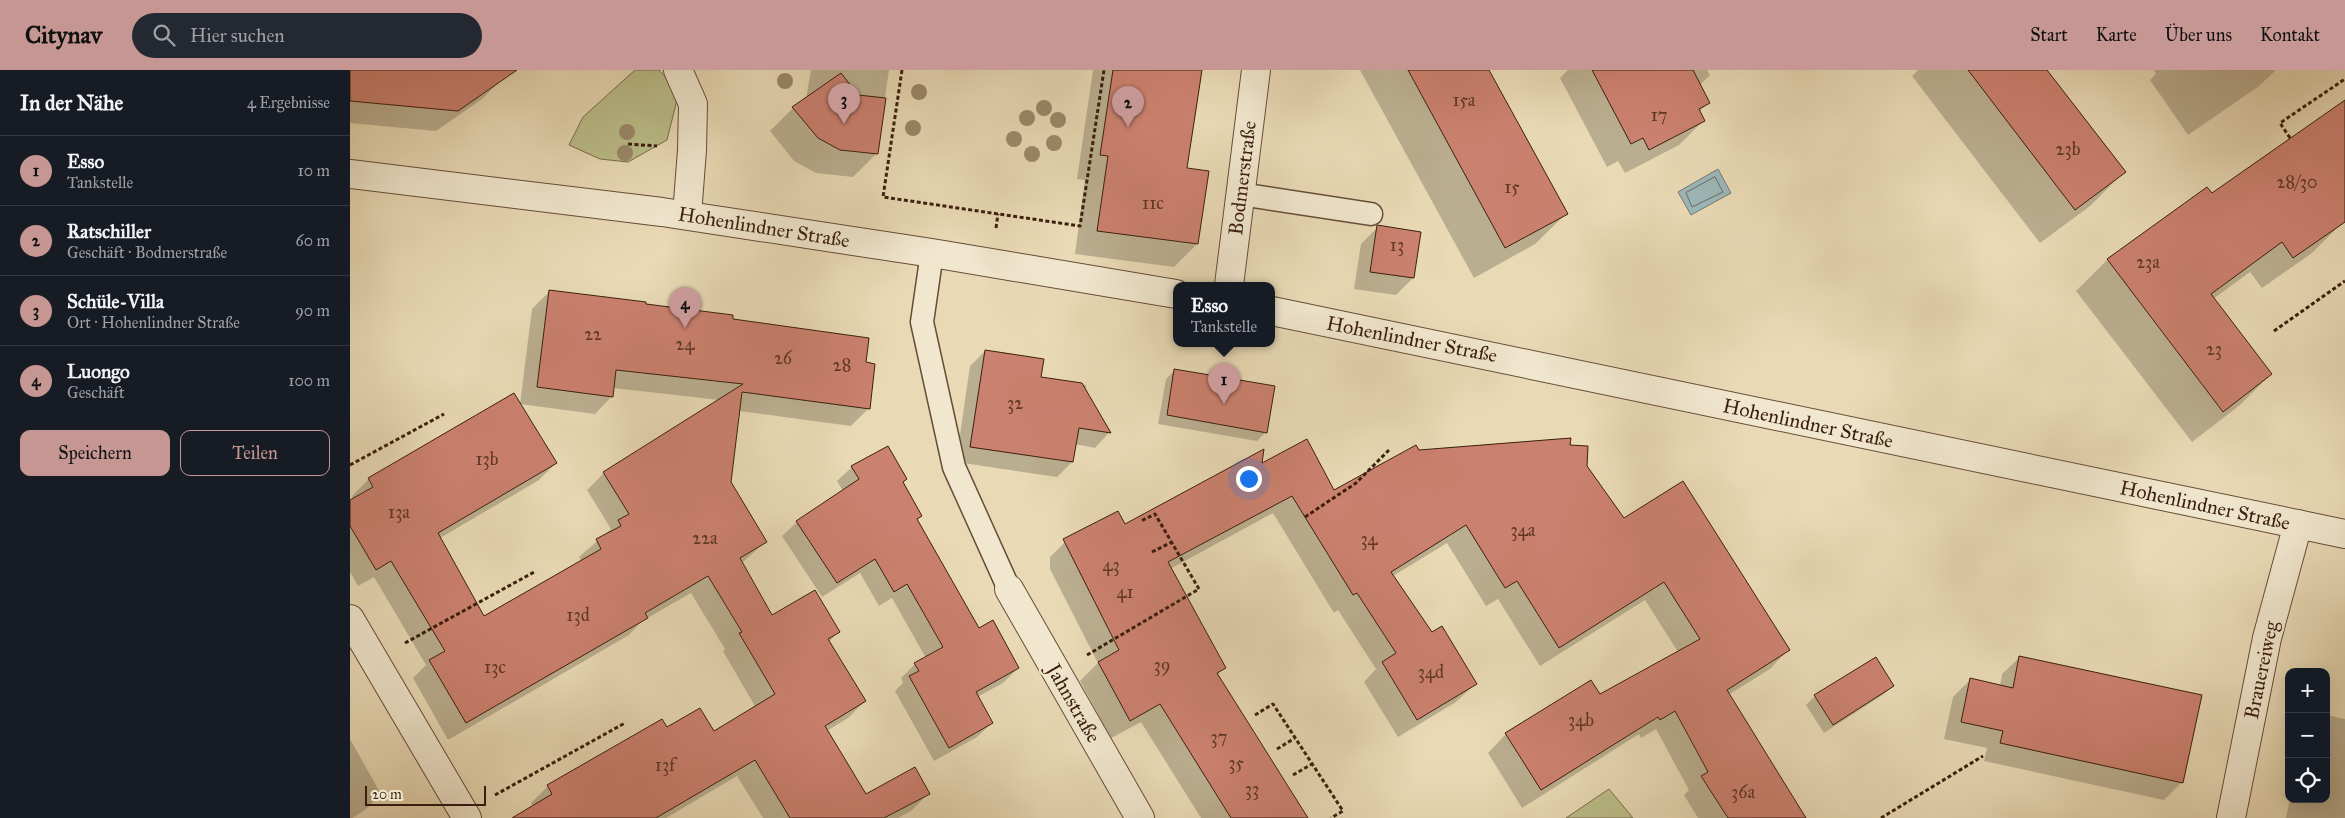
<!DOCTYPE html>
<html lang="de">
<meta charset="utf-8">
<style>
body{margin:0;font-family:"IM FELL Great Primer",serif;background:#242831;color:#f1f3f6}
.controls{position:absolute;right:15px;bottom:15px;display:grid;overflow:hidden;border-radius:10px;box-shadow:0 5px 20px #0002}
.controls button{width:45px;height:45px;display:grid;place-items:center;padding:0;border:0;border-bottom:1px solid #363941;background:#171b24;color:#f1f3f6;font:25px sans-serif}
.scale{position:absolute;left:15px;bottom:12px;width:121px;box-sizing:border-box;padding-left:5px;border:2px solid #3b1e0e;border-top:0;font-size:14px;line-height:18px;white-space:nowrap;color:#3b1e0e;-webkit-text-stroke:4px #f1e7cf;paint-order:stroke}
.you{position:absolute;left:898px;top:408px;width:18px;height:18px;margin:-12px;border:4px solid #fff;border-radius:50%;background:#1a73e8;box-shadow:0 0 0 8px #1a73e833}
.badge{display:grid;place-items:center;width:32px;height:32px;border-radius:50%;background:#c59692;color:#111;font-size:16px;font-weight:700}
.pin{position:absolute;translate:-50% -41px;filter:drop-shadow(0 1px 2px #0008)}
.pin::after{content:'';position:absolute;top:26px;width:18px;height:15px;background:inherit;clip-path:polygon(0 0,100% 0,50% 100%)}
.popup{position:absolute;left:823px;top:212px;width:102px;height:65px;box-sizing:border-box;display:grid;place-content:center;border-radius:10px;background:#171b24;filter:drop-shadow(0 1px 4px #0005);font-size:16px;white-space:nowrap;color:#9ea1a6}
.popup b{font-size:19px;color:#f1f3f6}
.popup::after{content:'';position:absolute;left:50%;top:100%;margin-left:-10px;border:10px solid transparent;border-top-color:#171b24}
.list{margin:0;padding:0;list-style:none}
h2{display:flex;justify-content:space-between;align-items:center;height:65px;margin:0;padding:0 20px;font-size:21px}
h2 small{font-size:16px;font-weight:400;color:#9ea1a6}
.list li{display:grid;grid-template-columns:32px 1fr auto;gap:15px;align-items:center;box-sizing:border-box;height:70px;padding:0 20px;border-top:1px solid #363941}
.list b{display:block;font-size:19px;white-space:nowrap}
.list p{margin:0;font-size:16px;white-space:nowrap;color:#9ea1a6}
.list em{font-size:16px;font-style:normal;color:#9ea1a6}
.actions{display:flex;gap:10px;padding:15px 20px}
.actions a{flex:1;padding:11px 0;border:1px solid #c59692;border-radius:10px;text-align:center;font-size:18px;color:#c59692}
.actions .main{background:#c59692;color:#111}
.icon{flex:none;width:28px;height:28px;fill:none;stroke:currentColor;stroke-width:2;stroke-linecap:round;stroke-linejoin:round}
.map{position:relative;flex:none;width:1995px;height:748px;overflow:hidden}
header{display:flex;align-items:center;gap:30px;box-sizing:border-box;height:70px;padding:0 25px;background:#c59692;color:#111}
header strong{font-size:24px}
nav{display:flex;gap:28px;margin-inline-start:auto;font-size:18px}
.search{width:350px;height:45px;background:#242831;display:flex;align-items:center;gap:12px;box-sizing:border-box;padding:0 18px;border-radius:28px;color:#9ea1a6;font-size:19px}
main{display:flex}
aside{flex:1;background:#171b24}
.map>svg:first-child{display:block}
.green{fill:#bbbe8a;stroke:#7b6e4c}
.water{fill:#9cb8b9;stroke:#757a75}
.shadow{fill:#0003}
.lines{fill:none;stroke-linecap:round;stroke-linejoin:round}
.shore{stroke:#6c6b64;stroke-width:1}
.building{fill:#cb816f;stroke:#3b1e0e}
.service-casing{stroke:#664d38;stroke-width:25}
.minor-casing{stroke:#664d38;stroke-width:30}
.tertiary-casing{stroke:#664d38;stroke-width:30}
.path{stroke:#3b1e0e;stroke-width:3;stroke-dasharray:4 2.5;stroke-linecap:butt}
.service{stroke:#f1e7cf;stroke-width:22}
.minor{stroke:#f1e7cf;stroke-width:28}
.tertiary{stroke:#f1e7cf;stroke-width:28}
.tree{fill:#9b896a}
.labels{text-anchor:middle;dominant-baseline:central;stroke-width:4.5;stroke-linejoin:round;paint-order:stroke}
.number-label{font-size:18px;fill:#5f3726}
.street-label{font-size:20px;fill:#3b1e0e;stroke:#f1e7cf}
</style>
<header>
<strong>Citynav</strong>
<div class="search"><svg class="icon" aria-label="search" viewBox="0 0 24 24"><circle cx="10" cy="10" r="6"/><path d="M15 15l6 6"/></svg>Hier suchen</div>
<nav><a>Start</a><a>Karte</a><a>Über uns</a><a>Kontakt</a></nav>
</header>
<main>
<aside>
<h2>In der Nähe<small>4 Ergebnisse</small></h2>
<ul class="list">
<li><span class="badge">1</span><div><b>Esso</b><p>Tankstelle</p></div><em>10 m</em></li>
<li><span class="badge">2</span><div><b>Ratschiller</b><p>Geschäft · Bodmerstraße</p></div><em>60 m</em></li>
<li><span class="badge">3</span><div><b>Schüle-Villa</b><p>Ort · Hohenlindner Straße</p></div><em>90 m</em></li>
<li><span class="badge">4</span><div><b>Luongo</b><p>Geschäft</p></div><em>100 m</em></li>
</ul>
<div class="actions"><a class="main">Speichern</a><a>Teilen</a></div>
</aside>
<div class="map">
<svg width="1995" height="748" viewBox="0 0 1995 748">
<rect width="100%" height="100%" fill="#e9dab5"/>
<filter id="stains"><feTurbulence type="fractalNoise" baseFrequency=".004" numOctaves="4"/><feColorMatrix values="0 0 0 0 .2 0 0 0 0 .09 0 0 0 0 .02 0 0 0 .5 -.17"/></filter>
<radialGradient id="worn" r=".72"><stop offset=".6" stop-color="#630" stop-opacity="0"/><stop offset="1" stop-color="#630" stop-opacity=".3"/></radialGradient>
<path class="green" d="M285,0h24l20,22 -12,48 -39,22 -28,-3 -31,-14 14,-28z
M1259,719l24,29h-67z"/>
<path class="water" d="M1368,99l13,24 -40,22 -13,-23z"/>
<path class="shadow" d="M0,0h146l6,9 -20,20 -46,32 -86,-8z
M461,0h78l-12,83 -24,24 -37,-4 -22,-12 -24,-30 23,-23 13,-9z
M743,0h108l-16,99 12,75 -23,23 -99,-13 10,-74 -8,-1z
M1010,0h128l78,144 -31,30 -61,34z
M1218,0h139l3,5 -10,10 8,18 -9,9 4,9 -24,24 -54,28 -7,-12 -11,6 -47,-89z
M1568,0h128l78,102 -34,34 -50,37 -128,-167z
M1804,0h122l-17,16 -71,49 -38,-55 6,-6z
M1995,32v110l-2,10 -31,31 -50,35 -12,-16 -37,27 58,75 -31,31 -48,37 -116,-151 31,-31 100,-72 5,7z
M1028,157l42,6 -7,45 -17,17 -42,-6 7,-45z
M199,222l182,28 133,43 5,45 -18,18 -112,-15 -9,71 35,60 -23,21 29,54 67,15 -9,10 36,59 -17,17 -21,13 39,65 62,-2 -17,17 -13,7h-135l-26,-42 -71,42h-150l17,-11 -2,-4 17,-17 118,-57 47,4 43,-25 -33,-57 2,-2 -34,-56 -49,28 -13,14 -181,105 -35,-62 13,-13 -52,-88 -16,9 -8,-14v-70l3,-2 -1,-4 17,-17 187,-16 -17,17 -99,58 44,80 98,-56 -3,-5 32,-28 -24,-39 17,-17 116,-73 -107,-12 -1,8 -17,18 -75,-10 12,-95z
M635,281l54,27 47,7v8l23,40 -14,15 -20,-4 -3,18 -15,15 -101,-15 14,-96z
M825,300l91,62 -9,9 -99,-17 8,-45z
M1219,376l55,73 164,131 -18,19 -42,26 69,123h-99l-14,-23 5,-5 -33,-61 -15,9 -2,-4 -117,74 -34,-55 18,-19 93,-38 79,-44 -33,-52 -105,66 -42,-67 -12,7 -39,-63 -54,33 38,58 44,50 -19,18 -58,35 -34,-55 12,-13 -38,-59 -4,3 -61,-100 -103,56 54,99 -7,7 89,143h-105l-60,-96 -30,16 -31,-57 18,-18 -48,-94v-12l19,-19 55,-12 136,-61 74,26 84,-39z
M502,397l50,16 19,33 -5,5 62,108 40,39 -15,15 -26,14 15,26 -15,14 -43,24 -39,-70 8,-8 -2,-5 14,-14 11,-6 -34,-60 -13,8 -19,-33 -38,24 -40,-61 15,-14 46,-31 -6,-10z
M1670,587l162,125 -18,18 -180,-39 3,-13 -43,-9 9,-42 17,-17 30,6 2,-12z
M1543,616l-9,8 -60,39 -18,-28 9,-9z
M1976,645l19,4v99h-59l4,-19h36z
M0,669l31,55 -16,16 -13,8h-2z"/>
<g class="lines">
<path class="shore" d="M1365,107l8,15 -31,15 -6,-14z"/>
</g>
<path class="building" d="M0,0h167l-59,41 -108,-10z
M763,0h89l-15,98 22,3 -11,73 -101,-13 11,-75 -8,-1z
M1058,0h81l79,144 -63,34z
M1242,0h101l17,33 -11,6 6,12 -56,29 -6,-12 -12,6z
M1618,0h79l79,102 -51,38z
M491,3l17,22 28,3 -8,56 -38,-4 -22,-12 -26,-31z
M1995,30v122l-52,36 -11,-16 -71,52 61,80 -49,38 -116,-153 100,-72 5,6z
M1027,155l44,7 -7,46 -44,-6z
M199,220l97,12v2l87,11v4l136,19 -3,24 9,2 -5,45 -128,-17 -11,90 36,60 -27,16 32,57 43,-25 25,42 -12,7 38,62 -41,25 41,68 49,-27 15,27 -46,24h-94l-35,-58 -99,58h-144l40,-24 -5,-9 115,-66 5,8 33,-19 14,23 61,-37 -36,-61 3,-1 -34,-56 -63,37 3,5 -182,105 -37,-63 16,-9 -54,-90 -15,9 -26,-44v-26l23,-13 -5,-9 146,-85 43,70 -119,70 46,83 117,-67 -5,-10 25,-13 -3,-6 11,-6 -26,-42 140,-88 -127,-14 -3,27 -76,-10z
M635,280l59,9 -3,18 41,6 29,50 -32,-5 -6,34 -103,-15z
M824,299l101,17 -8,47 -100,-18z
M1221,368l-1,7 18,1 -1,20 37,52 59,-37 107,169 -63,40 79,128h-78l-27,-42 7,-4 -33,-61 -15,9 -2,-3 -117,73 -36,-57 86,-53 9,14 100,-55 -36,-57 -105,66 -42,-67 -12,7 -39,-63 -75,47 41,60 10,-6 35,58 -60,36 -35,-58 14,-9 -39,-60 -4,2 -61,-99 -124,66 58,106 -9,5 91,145h-77l-71,-114 -30,17 -32,-59 21,-12 -56,-111 55,-28 7,13 139,-75 -2,14 45,-24 27,51 82,-45 3,5z
M538,376l19,33 -4,3 19,34 -5,3 62,109 14,-8 26,48 -43,24 17,31 -44,25 -40,-72 10,-5 -5,-8 29,-16 -36,-63 -13,8 -19,-33 -38,24 -41,-62 63,-42 -8,-13z
M1669,586l183,39 -19,88 -183,-40 3,-12 -42,-9 9,-44 43,10z
M1526,587l18,29 -61,39 -19,-30z"/>
<g class="lines">
<g class="service-casing">
<path id="service" d="M890,124l131,20
M582,183l-10,69 32,145 55,122"/>
</g>
<g class="minor-casing">
<path id="minor" d="M328,0l15,34 -1,46 -5,65
M879,215l27,-215
M659,519l131,229
M0,549l117,199
M1881,748l36,-180 31,-114"/>
</g>
<g class="tertiary-casing">
<path id="tertiary" d="M0,104l312,38 270,41 244,41
M922,241l1073,223"/>
</g>
<path class="path" d="M552,0l-19,127 197,29 24,-156
M1940,68l-10,-15 65,-44
M278,74l29,2
M646,158l2,-14
M1924,261l71,-50
M0,395l94,-51
M955,447l51,-34 33,-33
M802,482l20,-10
M55,573l131,-72
M737,585l112,-66 -44,-75 -14,7
M905,645l18,-11 70,107 -12,7
M927,679l18,-11
M943,705l19,-11
M145,725l130,-72
M1531,748l102,-62"/>
<use href="#service" class="service"/>
<use href="#minor" class="minor"/>
<use href="#tertiary" class="tertiary"/>
</g>
<g class="tree">
<circle cx="435" cy="11" r="8"/>
<circle cx="569" cy="22" r="8"/>
<circle cx="694" cy="38" r="8"/>
<circle cx="677" cy="48" r="8"/>
<circle cx="708" cy="50" r="8"/>
<circle cx="563" cy="58" r="8"/>
<circle cx="277" cy="62" r="8"/>
<circle cx="664" cy="69" r="8"/>
<circle cx="704" cy="73" r="8"/>
<circle cx="275" cy="83" r="8"/>
<circle cx="682" cy="84" r="8"/>
</g>
<g class="labels">
<g class="number-label">
<text x="1114" y="30">15a</text>
<text x="1309" y="45">17</text>
<text x="1718" y="79">23b</text>
<text x="1947" y="112">28/30</text>
<text x="1162" y="117">15</text>
<text x="803" y="133">11c</text>
<text x="1047" y="175">13</text>
<text x="1798" y="192">23a</text>
<text x="243" y="264">22</text>
<text x="335" y="274">24</text>
<text x="1864" y="279">23</text>
<text x="433" y="288">26</text>
<text x="492" y="295">28</text>
<text x="665" y="333">32</text>
<text x="137" y="389">13b</text>
<text x="49" y="442">13a</text>
<text x="1173" y="460">34a</text>
<text x="355" y="468">22a</text>
<text x="1019" y="469">34</text>
<text x="761" y="495">43</text>
<text x="775" y="522">41</text>
<text x="228" y="545">13d</text>
<text x="812" y="595">39</text>
<text x="145" y="597">13c</text>
<text x="1081" y="602">34d</text>
<text x="1231" y="650">34b</text>
<text x="869" y="667">37</text>
<text x="886" y="693">35</text>
<text x="315" y="695">13f</text>
<text x="902" y="719">33</text>
<text x="1393" y="722">36a</text>
</g>
<g class="street-label">
<text transform="translate(892 108) rotate(-83)">Bodmerstraße</text>
<text transform="translate(414 157) rotate(9)">Hohenlindner Straße</text>
<text transform="translate(1062 269) rotate(11)">Hohenlindner Straße</text>
<text transform="translate(1458 353) rotate(12)">Hohenlindner Straße</text>
<text transform="translate(1855 435) rotate(12)">Hohenlindner Straße</text>
<text transform="translate(1911 600) rotate(-78)">Brauereiweg</text>
<text transform="translate(724 633) rotate(60)">Jahnstraße</text>
</g>
</g>
<rect width="100%" height="100%" filter="url(#stains)"/>
<rect width="100%" height="100%" fill="url(#worn)"/>
</svg>
<div class="controls">
<button>+</button>
<button>−</button>
<button><svg class="icon" aria-label="locate" viewBox="0 0 24 24"><circle cx="12" cy="12" r="6"/><path d="M12 2v4M12 18v4M2 12h4M18 12h4"/></svg></button>
</div>
<div class="scale">20 m</div>
<div class="you"></div>
<div class="pin badge" style="left:874px;top:334px">1</div>
<div class="popup"><b>Esso</b>Tankstelle</div>
<div class="pin badge" style="left:778px;top:57px">2</div>
<div class="pin badge" style="left:494px;top:54px">3</div>
<div class="pin badge" style="left:335px;top:258px">4</div>
</div>
</main>
